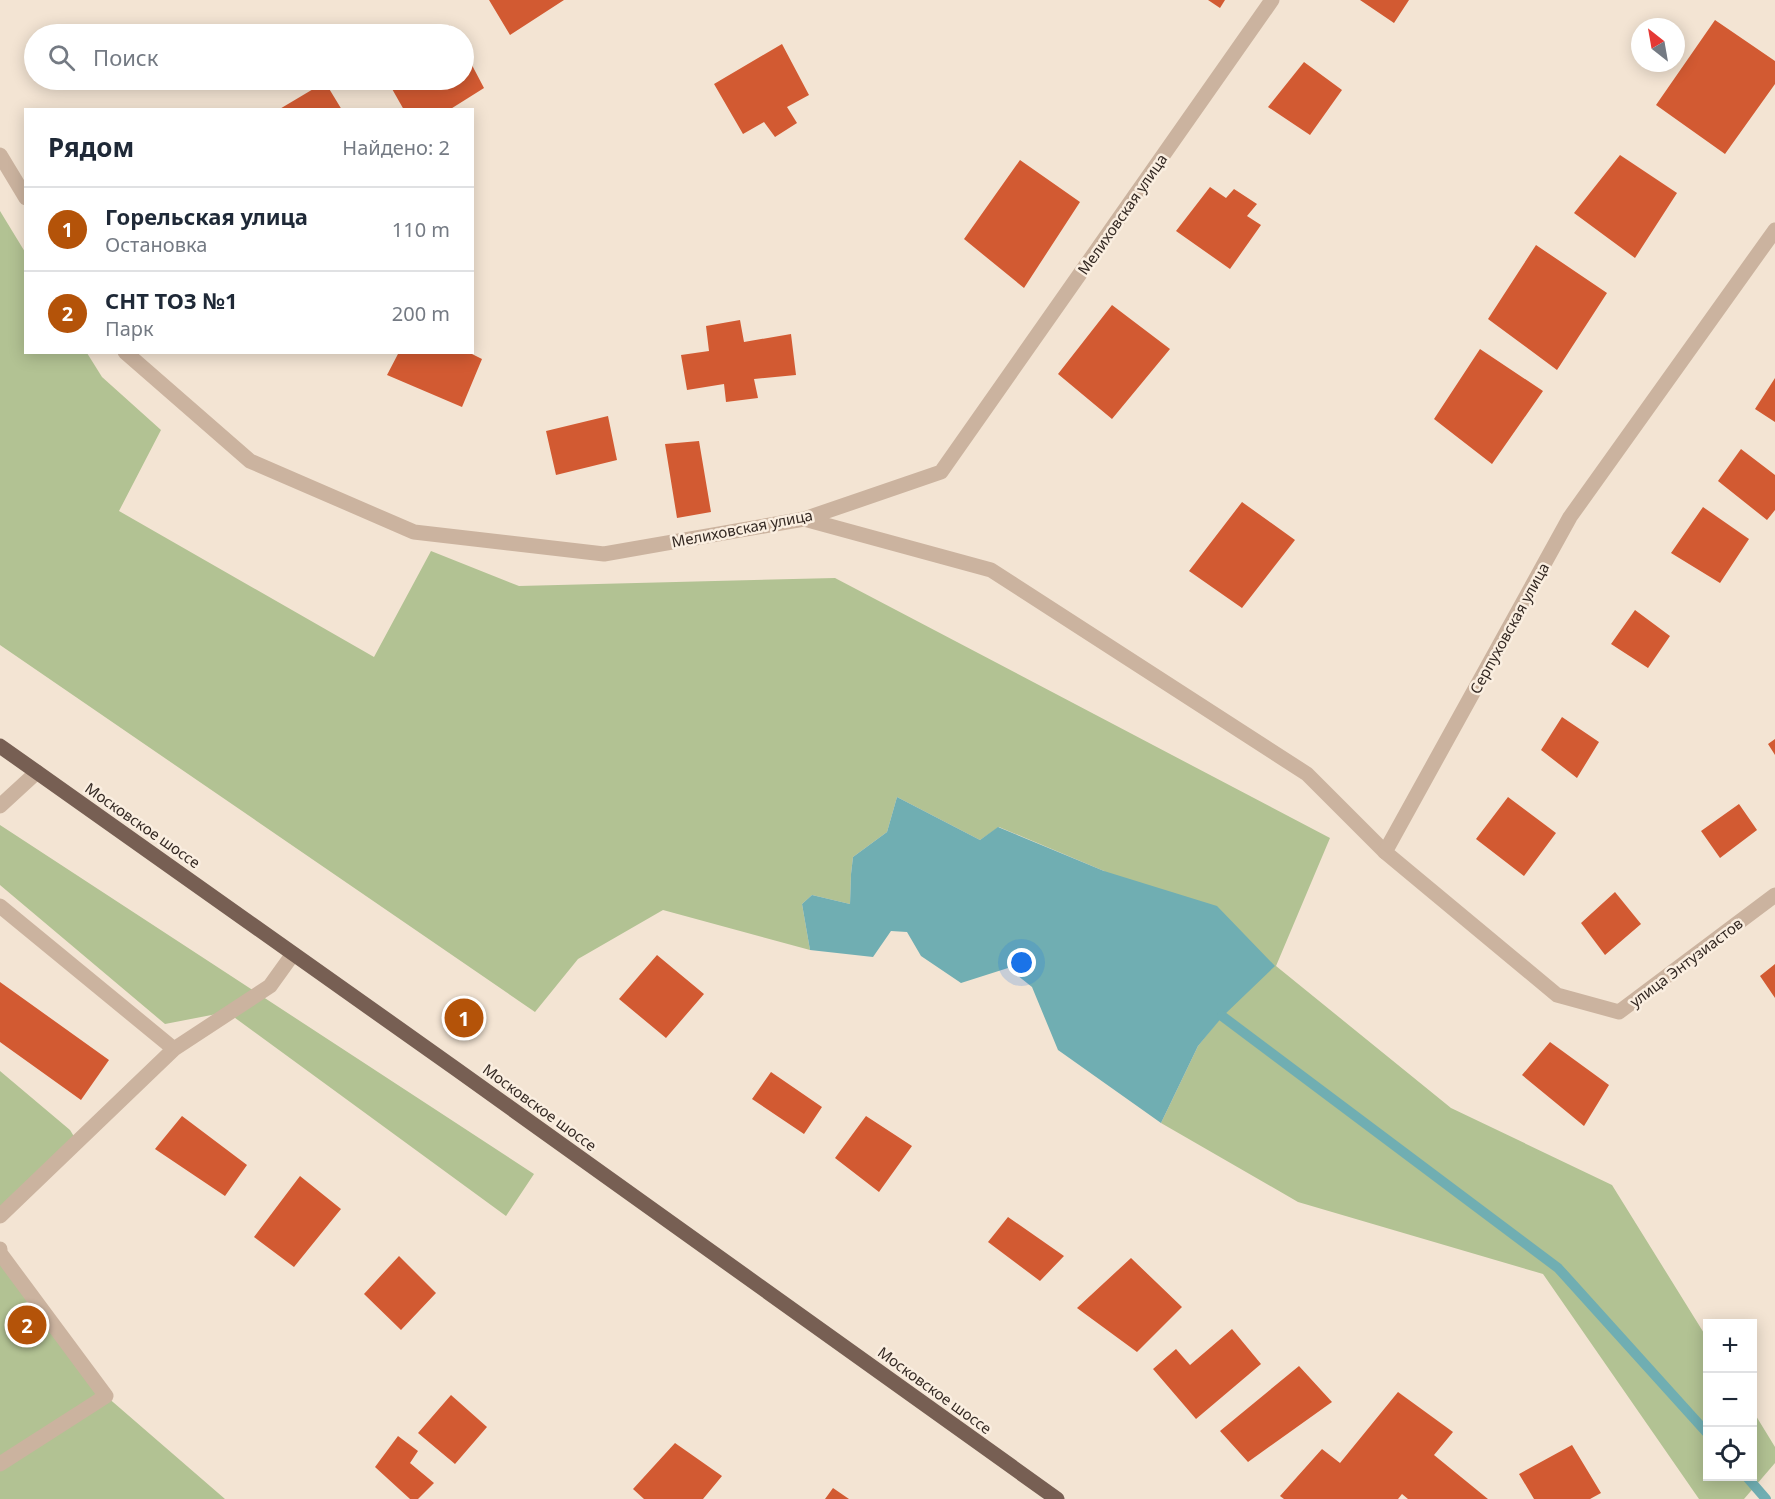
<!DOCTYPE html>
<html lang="ru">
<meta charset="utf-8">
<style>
body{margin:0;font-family:"Noto Sans",sans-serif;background:#f2f2f3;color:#1f2937}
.controls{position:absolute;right:18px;bottom:18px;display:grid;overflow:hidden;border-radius:0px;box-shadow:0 3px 15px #0003}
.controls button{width:54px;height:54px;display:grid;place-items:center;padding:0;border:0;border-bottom:2px solid #e0e1e3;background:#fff;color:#1f2937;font:30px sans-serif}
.compass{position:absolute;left:1631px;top:18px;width:54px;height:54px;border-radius:50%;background:#fff;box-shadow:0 3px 15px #0003;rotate:329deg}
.you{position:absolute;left:1022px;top:963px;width:21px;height:21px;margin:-15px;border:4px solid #fff;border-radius:50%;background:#1a73e8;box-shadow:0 0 0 9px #1a73e833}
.badge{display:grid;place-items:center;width:39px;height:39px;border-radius:50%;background:#b45309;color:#fff;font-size:20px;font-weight:700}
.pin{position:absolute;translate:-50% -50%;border:3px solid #fff;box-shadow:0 2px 6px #0006}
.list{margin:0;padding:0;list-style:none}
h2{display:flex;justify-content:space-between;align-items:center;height:78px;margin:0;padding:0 24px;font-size:26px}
h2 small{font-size:20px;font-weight:400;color:#747a83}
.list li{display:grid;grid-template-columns:39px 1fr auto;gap:18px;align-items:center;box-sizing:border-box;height:84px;padding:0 24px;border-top:2px solid #e0e1e3}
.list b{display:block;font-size:22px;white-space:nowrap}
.list p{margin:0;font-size:20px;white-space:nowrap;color:#747a83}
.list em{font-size:20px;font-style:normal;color:#747a83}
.icon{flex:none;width:33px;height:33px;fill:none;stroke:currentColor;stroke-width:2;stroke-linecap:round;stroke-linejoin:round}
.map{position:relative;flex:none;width:1775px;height:1499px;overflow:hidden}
.search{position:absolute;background:#fff;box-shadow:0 3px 15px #0003;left:24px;top:24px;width:450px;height:66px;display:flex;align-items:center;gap:15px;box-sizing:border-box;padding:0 21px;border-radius:33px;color:#747a83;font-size:22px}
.panel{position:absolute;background:#fff;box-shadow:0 3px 15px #0003;left:24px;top:108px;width:450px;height:246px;border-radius:0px}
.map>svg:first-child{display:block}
.green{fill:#b2c293}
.water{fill:#70aeb2}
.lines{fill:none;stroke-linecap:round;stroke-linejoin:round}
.stream{stroke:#70aeb2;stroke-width:10}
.building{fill:#d25a32}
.lane{stroke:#cbb39f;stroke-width:15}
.street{stroke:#cbb39f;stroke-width:15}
.primary{stroke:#775f53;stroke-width:15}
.labels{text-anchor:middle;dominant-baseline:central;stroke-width:5;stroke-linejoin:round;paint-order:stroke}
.street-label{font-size:15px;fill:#342923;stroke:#faeee0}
</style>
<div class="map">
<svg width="1775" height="1499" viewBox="0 0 1775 1499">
<rect width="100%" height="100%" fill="#f3e4d3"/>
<path class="green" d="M0,211l25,41 1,100 61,1 15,24 59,53 -42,81 255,146 57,-106 88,35 316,-8 495,260 -54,128 175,142 161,77 95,153 1,138h44l1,-65 22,36v16l-31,36h-45l-156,-225 -245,-72 -137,-79 37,-77 24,-30 -118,-145 -105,-44 -19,13 -83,-43 -10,35 -34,25 -2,17 -1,30 -38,-9 -10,9 8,46 -147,-40 -85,49 -43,53 -535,-367z
M0,825l534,349 -28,42 -279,-204 -62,12 -165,-139z
M0,1071l70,59 8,13 -78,73z
M0,1249l106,147 119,103h-225z"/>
<path class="water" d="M897,797l83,43 18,-13 106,44 113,35 58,60 -52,50 -25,30 -37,77 -103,-73 -26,-63 -24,-19 -47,15 -40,-27 -14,-24 -16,-1 -18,26 -63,-7 -8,-46 10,-9 38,9 1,-30 2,-17 34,-25z"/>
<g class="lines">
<path class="stream" d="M1222,1016l336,252 150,166
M1746,1476l20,23"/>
</g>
<path class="building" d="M489,0h75l-54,35z
M1208,0h17l-5,8z
M1360,0h49l-15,23z
M1715,20l60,41v23l-50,70 -69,-49z
M449,25l6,9h-22z
M782,44l27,51 -22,12 10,16 -22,14 -11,-15 -21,12 -29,-50z
M464,50l20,38 -35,22h-45l-17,-30h77z
M1304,62l38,28 -32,45 -42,-28z
M325,82l17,28h-64z
M1620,155l57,38 -42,65 -61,-45z
M1020,160l60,42 -56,86 -60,-49z
M1210,187l16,11 8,-9 23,15 -10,12 14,9 -31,44 -54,-38z
M1536,245l71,48 -50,77 -69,-51z
M1112,305l58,44 -58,70 -54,-45z
M740,320l4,22 47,-8 5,41 -42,4 4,19 -32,4 -2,-18 -37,6 -6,-35 28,-4 -3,-25z
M1480,349l63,42 -51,73 -58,-45z
M399,352h69l14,7 -20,48 -75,-32z
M1775,378v44l-20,-13z
M608,416l9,44 -61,15 -10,-44z
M699,441l12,71 -34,6 -12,-74z
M1741,449l34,26v35l-8,10 -49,-39z
M1242,502l53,38 -53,68 -53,-37z
M1703,507l46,32 -29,44 -49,-30z
M1635,610l35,26 -22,32 -37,-24z
M1562,717l37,25 -22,36 -36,-28z
M1775,739v16l-7,-11z
M1508,797l48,36 -32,43 -48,-37z
M1739,804l18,26 -37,28 -19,-27z
M1615,892l26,32 -36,31 -24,-32z
M657,955l47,39 -38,44 -47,-39z
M1775,964v34l-15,-22z
M0,982l109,78 -28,40 -81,-58z
M1550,1042l59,43 -25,41 -62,-51z
M771,1072l51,35 -18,27 -52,-35z
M182,1116l65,49 -22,31 -70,-47z
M866,1116l46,30 -33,46 -44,-34z
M300,1176l41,33 -47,58 -40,-30z
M1008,1217l56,39 -24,25 -52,-39z
M399,1256l37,37 -35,37 -37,-36z
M1131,1258l51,49 -45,45 -60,-44z
M1232,1329l29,35 -65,55 -43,-50 23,-20 14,16z
M1299,1366l33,36 -84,60 -28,-31z
M1398,1392l55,40 -19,23 54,44h-80l-6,-5 -4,5h-114l-4,-3 42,-47 18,14z
M451,1395l36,32 -32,37 -37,-31z
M398,1436l20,15 -8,12 24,20 -16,16h-8l-35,-32z
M675,1443l47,33 -19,23h-59l-11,-10z
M1572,1445l29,48 -11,6h-56l-15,-25z
M833,1488l16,11h-24z"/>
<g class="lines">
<path class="lane" d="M804,519l187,51 316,204 78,78
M0,806l37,-34
M0,906l174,143
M0,1216l174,-167 96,-63 23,-32
M0,1249v4l106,143 -106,68"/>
<path class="street" d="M0,155l26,43
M1775,230l-205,287 -185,335 172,143 62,17 156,-117
M125,352l125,109 164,71 190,22 200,-35 137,-47 331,-472"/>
<path class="primary" d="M0,746l456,323 601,430"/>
</g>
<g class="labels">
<g class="street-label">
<text transform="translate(1122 214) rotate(-55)">Мелиховская улица</text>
<text transform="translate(742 528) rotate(-11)">Мелиховская улица</text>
<text transform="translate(1509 628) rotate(-61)">Серпуховская улица</text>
<text transform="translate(143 825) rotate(35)">Московское шоссе</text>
<text transform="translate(1686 962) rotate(-37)">улица Энтузиастов</text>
<text transform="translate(540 1107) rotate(36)">Московское шоссе</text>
<text transform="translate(935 1390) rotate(36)">Московское шоссе</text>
</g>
</g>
</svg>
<div class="controls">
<button>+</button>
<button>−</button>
<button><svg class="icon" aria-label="locate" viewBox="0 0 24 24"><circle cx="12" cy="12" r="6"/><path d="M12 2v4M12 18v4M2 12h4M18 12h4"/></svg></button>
</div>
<svg class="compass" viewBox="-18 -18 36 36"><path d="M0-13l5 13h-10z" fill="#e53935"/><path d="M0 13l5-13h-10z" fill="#747a83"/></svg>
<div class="you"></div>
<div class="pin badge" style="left:464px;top:1018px">1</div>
<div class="pin badge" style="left:27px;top:1325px">2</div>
<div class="search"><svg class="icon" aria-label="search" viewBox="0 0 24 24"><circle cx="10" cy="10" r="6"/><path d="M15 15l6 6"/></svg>Поиск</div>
<section class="panel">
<h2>Рядом<small>Найдено: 2</small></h2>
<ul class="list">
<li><span class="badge">1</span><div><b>Горельская улица</b><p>Остановка</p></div><em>110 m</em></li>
<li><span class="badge">2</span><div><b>СНТ ТОЗ №1</b><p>Парк</p></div><em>200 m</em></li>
</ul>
</section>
</div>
